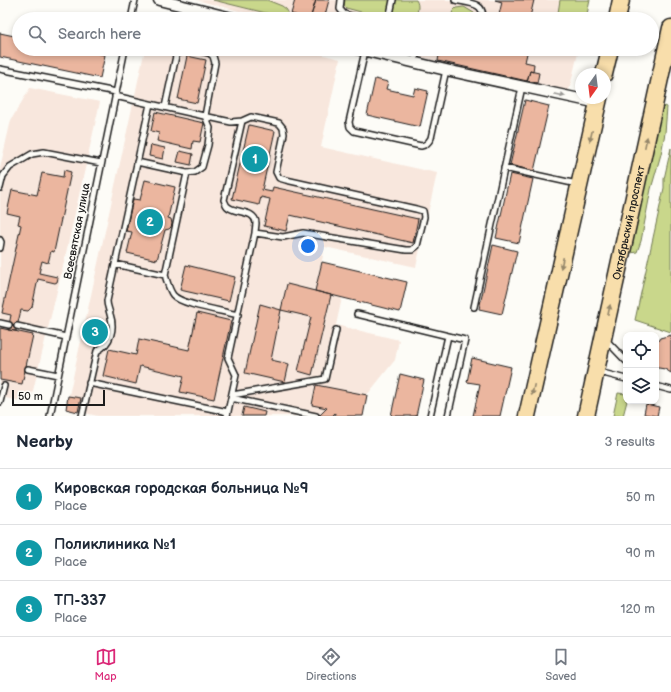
<!DOCTYPE html>
<meta charset="utf-8">
<style>
body{margin:0;font-family:"Balsamiq Sans",sans-serif;background:#f2f2f3;color:#1f2937}
.controls{position:absolute;right:12px;bottom:12px;display:grid;overflow:hidden;border-radius:8px;box-shadow:0 2px 6px #0003}
.controls button{width:36px;height:36px;display:grid;place-items:center;padding:0;border:0;border-bottom:1px solid #e0e1e3;background:#fff;color:#1f2937;font:20px sans-serif}
.compass{position:absolute;left:575px;top:68px;width:36px;height:36px;border-radius:50%;background:#fff;box-shadow:0 2px 6px #0003;rotate:194deg}
.scale{position:absolute;left:12px;bottom:10px;width:93px;box-sizing:border-box;padding-left:4px;border:2px solid #1c1c1c;border-top:0;font-size:11px;line-height:14px;white-space:nowrap;color:#1c1c1c;-webkit-text-stroke:3px #fdfcf7;paint-order:stroke}
.you{position:absolute;left:308px;top:246px;width:14px;height:14px;margin:-10px;border:3px solid #fff;border-radius:50%;background:#1a73e8;box-shadow:0 0 0 6px #1a73e833}
.badge{display:grid;place-items:center;width:26px;height:26px;border-radius:50%;background:#db2777;color:#fff;font-size:13px;font-weight:700}
.pin{position:absolute;translate:-50% -50%;border:2px solid #fff;box-shadow:0 1px 4px #0006}
.list{margin:0;padding:0;list-style:none}
h2{display:flex;justify-content:space-between;align-items:center;height:52px;margin:0;padding:0 16px;font-size:17px}
h2 small{font-size:13px;font-weight:400;color:#747a83}
.list li{display:grid;grid-template-columns:26px 1fr auto;gap:12px;align-items:center;box-sizing:border-box;height:56px;padding:0 16px;border-top:1px solid #e0e1e3}
.list b{display:block;font-size:15px;white-space:nowrap}
.list p{margin:0;font-size:13px;white-space:nowrap;color:#747a83}
.list em{font-size:13px;font-style:normal;color:#747a83}
.icon{flex:none;width:22px;height:22px;fill:none;stroke:currentColor;stroke-width:2;stroke-linecap:round;stroke-linejoin:round}
.map{position:relative;flex:none;width:671px;height:416px;overflow:hidden}
.search{position:absolute;background:#fff;box-shadow:0 2px 6px #0003;left:12px;right:12px;top:12px;height:44px;display:flex;align-items:center;gap:10px;box-sizing:border-box;padding:0 14px;border-radius:22px;color:#747a83;font-size:15px}
.sheet{height:220px;background:#fff}
nav{display:flex;justify-content:space-around;align-items:center;box-sizing:border-box;height:56px;border-top:1px solid #e0e1e3;background:#fff;font-size:11px;color:#747a83}
nav a{display:grid;justify-items:center;gap:2px}
nav .on{color:#db2777}
.map>svg:first-child{display:block}
.built{fill:#f8e7dd}
.green{fill:#c9d78b;stroke:#727a54}
.building{fill:#ebb69f;stroke:#1c1c1c}
.lines{fill:none;stroke-linecap:round;stroke-linejoin:round}
.lane-casing{stroke:#1c1c1c;stroke-width:8}
.street-casing{stroke:#1c1c1c;stroke-width:13}
.primary-casing{stroke:#1c1c1c;stroke-width:19}
.lane{stroke:#fdfcf7;stroke-width:5}
.street{stroke:#fdfcf7;stroke-width:10}
.primary{stroke:#f8deab;stroke-width:16}
.oneway{fill:#989794}
.oneway2{fill:#95876b}
.labels{text-anchor:middle;dominant-baseline:central;stroke-width:3;stroke-linejoin:round;paint-order:stroke}
.street-label{font-size:11px;fill:#1c1c1c;stroke:#fdfcf7}
</style>
<div class="map">
<svg width="671" height="416" viewBox="0 0 671 416">
<rect width="100%" height="100%" fill="#fdfcf7"/>
<filter id="ink" filterUnits="userSpaceOnUse"><feTurbulence type="fractalNoise" baseFrequency=".025" numOctaves="2"/><feDisplacementMap in="SourceGraphic" scale="8" xChannelSelector="R" yChannelSelector="G"/><feConvolveMatrix kernelMatrix="1 2 1 2 8 2 1 2 1" color-interpolation-filters="sRGB"/></filter>
<g filter="url(#ink)">
<path class="built" d="M196,0h394l-4,19h-315z
M145,49h155l40,10 -19,88 116,26 -21,94 -91,-20 -10,44 27,7 -6,27 63,15 -4,20 -28,35 -4,21h-265l-32,-7z
M384,49h195l-10,42z
M30,88l70,14 -36,160 -34,141 -30,-6v-229l11,-48z"/>
<path class="green" d="M213,0h54l15,6 4,3 2,3 -2,6z
M345,0h46l-3,14 -2,3 -3,1 -37,-10 -2,-2z
M395,0h21c4,6 1,13 -1,19h-21l-2,-2z
M560,0h30l-4,19h-27l1,-2 -2,-4z
M464,7l10,6 2,6h-26l3,-8 3,-3z
M665,106l2,1 -2,26 -4,21 -10,35 -10,52 -4,11 -7,1 -3,-4 30,-135z
M671,148v184l-36,-12 29,-132v-9z
M618,393l8,1v7h1l-4,15h-10z"/>
<path class="building" d="M295,0h21l-6,19 -19,-5z
M316,0h13l-5,19h-14z
M495,0h39l-4,17 5,1v1h-37l4,-17z
M291,14l18,5h-20z
M0,33l19,4v12h59l27,6 -5,23 -100,-21z
M440,49h46l5,1v-1h37l-3,13 9,2 -1,8 -3,-1 -3,10 -89,-20z
M187,56l19,4 -9,43 -19,-4z
M530,71l9,2 -2,10 -10,-2z
M375,79l13,3 -2,7 27,6 2,-7 13,3 -8,36 -53,-12z
M525,100l24,6 -15,65 -24,-6z
M155,112l49,11 -4,19 -7,-1 -1,8 -35,-8 2,-8 -8,-2z
M249,125l26,6 -13,59 10,2 1,-5 145,32 -5,24 -123,-28 -4,16 -22,-5 6,-27 -9,-2 -2,8 -27,-6z
M151,145l14,3 -2,11 -14,-3z
M180,151l13,3 -2,11 -14,-3z
M64,170l7,2 -17,80 -3,-1 -3,12 -6,-2 -3,12 18,4 1,1 -1,4 -2,1 -17,-4 -6,28 -4,4 -7,-1 -5,21 -8,-1 3,-15 -9,-2 19,-88 -3,-1 2,-8 -13,-3 5,-23 25,5 5,-22 21,4z
M510,174l23,5 -14,64 -23,-5z
M145,180l30,7 -7,31 3,1 1,5 -1,3 -2,2 -4,1 -8,30 -30,-7 5,-21 -6,-1 7,-32 7,1z
M493,245l24,6 -15,63 -23,-5z
M322,262l85,20 -7,30 -85,-21z
M186,265l49,12 -6,24 -49,-11z
M287,284l44,11 -19,80 -14,-4 13,-54 -30,-7z
M260,304l21,6 -10,50 18,4 -4,18 -40,-9z
M197,313l34,8 -17,78 -34,-7 4,-16 -44,-10 -4,18 -33,-8 6,-27 27,6 3,-16 50,11z
M88,324l17,3 -2,14 -18,-3z
M0,328l33,7 -11,49 -22,-4z
M671,335v38l-6,-4 -6,-1h-3v-24l4,-6z
M472,358l39,9 -11,49h-27l7,-32 -13,-2z
M400,374l24,6 -8,36h-25z
M316,385l51,10 -4,21h-28v-3l-3,3h-13l8,-8 -15,-3z
M68,396l13,2 -3,14 -12,-3z
M646,404l13,3 -2,9 -13,-2z
M244,407l21,5 -1,4h-22z"/>
<g class="lines">
<g class="lane-casing">
<path id="lane" d="M341,0l-1,9 4,5 19,5
M455,0c12,3 31,2 27,19
M131,19l4,-19
M389,19l4,-19
M365,51l-16,71 1,5 4,4 67,15c5,-1 7,-3 10,-8l15,-68
M415,62l1,-13
M0,69l116,23
M150,104l81,18 11,-1 9,-4 28,6 4,5 1,6 -8,38 3,6 7,2 130,29 7,2 1,6 -7,29 -5,4h-6l-103,-17 -20,4 -28,-4 -27,125 8,17 -9,41
M165,107l11,-51 4,-7
M242,121l-18,79c1,2 2,5 3,6 7,8 28,3 29,17 0,3 -1,7 -1,10
M504,168l73,16
M187,173l8,-1 7,-5 6,-22 2,-17 -5,-12 10,-53 -2,-7 -4,-3 -16,-4
M0,188l3,-12 7,-9 22,-13 12,-2 57,11
M0,240l1,2 -1,6
M115,264l50,11 22,-102 -50,-11
M165,275c2,6 4,15 8,20 8,10 51,16 65,20
M474,307l48,-220
M357,314l108,26 -17,76
M0,323l9,2
M17,326l49,11
M606,340l20,21
M28,369l30,6
M599,372l27,7
M89,383l139,29
M656,386l15,4
M232,395l93,-16 11,-49
M231,398l85,18
M0,402l4,-16
M50,416l75,-367
M82,416l15,-65c14,-8 18,-22 13,-37 -1,-5 -3,-8 -3,-13l43,-197 -35,-8
M430,416l18,-80"/>
</g>
<g class="street-casing">
<path id="street" d="M159,0l77,19
M358,49l88,21 152,33"/>
</g>
<g class="primary-casing">
<g id="primary">
<path d="M617,19l4,-19"/>
<path d="M604,74l6,-25"/>
<path d="M527,416l72,-318"/>
<path id="s1" d="M586,416l85,-388"/>
</g>
</g>
<use href="#lane" class="lane"/>
<use href="#street" class="street"/>
<use href="#primary" class="primary"/>
</g>
<defs><path id="oneway-solid" d="M-6-.8H1V-3.2L6.5 0L1 3.2V.8H-6Z"/></defs>
<use class="oneway" href="#oneway-solid" transform="translate(560 95) rotate(12)"/>
<g class="oneway2">
<use href="#oneway-solid" transform="translate(591 136) rotate(103)"/>
<use href="#oneway-solid" transform="translate(646 142) rotate(-78)"/>
<use href="#oneway-solid" transform="translate(562 263) rotate(103)"/>
<use href="#oneway-solid" transform="translate(609 310) rotate(-78)"/>
<use href="#oneway-solid" transform="translate(533 390) rotate(103)"/>
</g>
</g>
<g class="labels">
<g class="street-label">
<text stroke="none"><textPath href="#s1" startOffset="198">Октябрьский проспект</textPath></text>
<text transform="translate(77 231) rotate(-79)">Всесвятская улица</text>
</g>
</g>
</svg>
<div class="controls">
<button><svg class="icon" aria-label="locate" viewBox="0 0 24 24"><circle cx="12" cy="12" r="6"/><path d="M12 2v4M12 18v4M2 12h4M18 12h4"/></svg></button>
<button><svg class="icon" aria-label="layers" viewBox="0 0 24 24"><path d="M12 4l9 5-9 5-9-5zM3 14l9 5 9-5"/></svg></button>
</div>
<svg class="compass" viewBox="-18 -18 36 36"><path d="M0-13l5 13h-10z" fill="#e53935"/><path d="M0 13l5-13h-10z" fill="#747a83"/></svg>
<div class="scale">50 m</div>
<div class="you"></div>
<div class="pin badge" style="left:255px;top:159px;background:#0f9aa8">1</div>
<div class="pin badge" style="left:150px;top:222px;background:#0f9aa8">2</div>
<div class="pin badge" style="left:95px;top:332px;background:#0f9aa8">3</div>
<div class="search"><svg class="icon" aria-label="search" viewBox="0 0 24 24"><circle cx="10" cy="10" r="6"/><path d="M15 15l6 6"/></svg>Search here</div>
</div>
<section class="sheet">
<h2>Nearby<small>3 results</small></h2>
<ul class="list">
<li><span class="badge" style="background:#0f9aa8">1</span><div><b>Кировская городская больница №9</b><p>Place</p></div><em>50 m</em></li>
<li><span class="badge" style="background:#0f9aa8">2</span><div><b>Поликлиника №1</b><p>Place</p></div><em>90 m</em></li>
<li><span class="badge" style="background:#0f9aa8">3</span><div><b>ТП-337</b><p>Place</p></div><em>120 m</em></li>
</ul>
</section>
<nav>
<a class="on"><svg class="icon" aria-label="map" viewBox="0 0 24 24"><path d="M3 6l6-2 6 2 6-2v14l-6 2-6-2-6 2zM9 4v14M15 6v14"/></svg>Map</a>
<a><svg class="icon" aria-label="directions" viewBox="0 0 24 24"><path d="M12 3l9 9-9 9-9-9zM9 14v-3h6M13 9l2 2-2 2"/></svg>Directions</a>
<a><svg class="icon" aria-label="saved" viewBox="0 0 24 24"><path d="M7 4h10v16l-5-4-5 4z"/></svg>Saved</a>
</nav>
